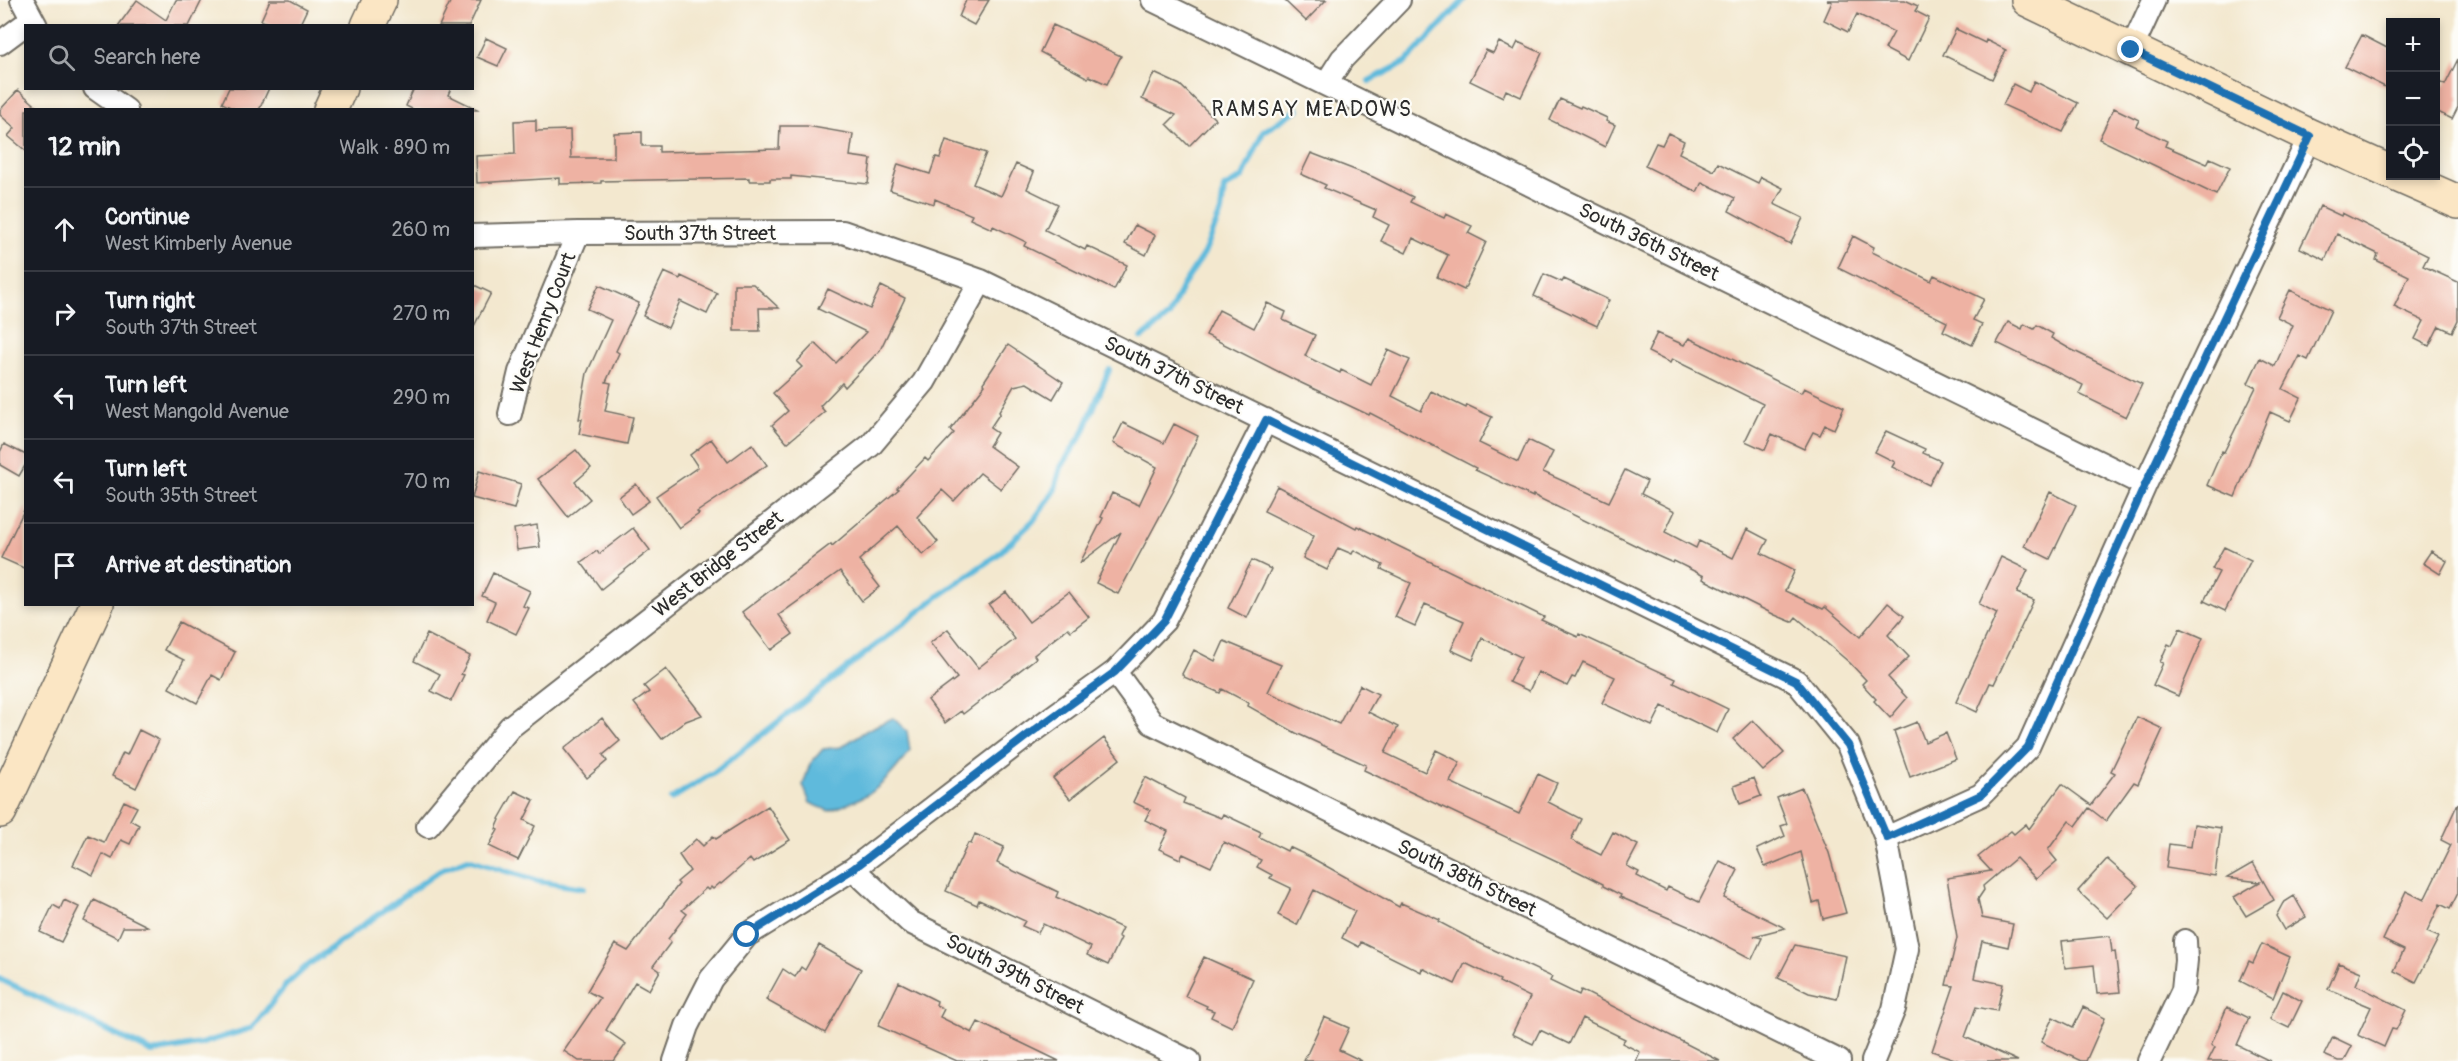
<!DOCTYPE html>
<meta charset="utf-8">
<style>
body{margin:0;font-family:Pangolin,sans-serif;background:#242831;color:#f1f3f6}
.controls{position:absolute;right:18px;top:18px;display:grid;overflow:hidden;border-radius:0px;box-shadow:0 3px 9px #0003}
.controls button{width:54px;height:54px;display:grid;place-items:center;padding:0;border:0;border-bottom:2px solid #363941;background:#171b24;color:#f1f3f6;font:30px sans-serif}
.stop{position:absolute;width:18px;height:18px;margin:-14px;border:4px solid #1f6fb2;border-radius:50%;background:#fff}
.stop.end{background:#1f6fb2;border-color:#fff;box-shadow:0 2px 6px #0008}
.list{margin:0;padding:0;list-style:none}
h2{display:flex;justify-content:space-between;align-items:center;height:78px;margin:0;padding:0 24px;font-size:26px}
h2 small{font-size:20px;font-weight:400;color:#9ea1a6}
.list li{display:grid;grid-template-columns:39px 1fr auto;gap:18px;align-items:center;box-sizing:border-box;height:84px;padding:0 24px;border-top:2px solid #363941}
.list b{display:block;font-size:22px;white-space:nowrap}
.list p{margin:0;font-size:20px;white-space:nowrap;color:#9ea1a6}
.list em{font-size:20px;font-style:normal;color:#9ea1a6}
.icon{flex:none;width:33px;height:33px;fill:none;stroke:currentColor;stroke-width:2;stroke-linecap:round;stroke-linejoin:round}
.map{position:relative;flex:none;width:2458px;height:1061px;overflow:hidden}
.search{position:absolute;background:#171b24;box-shadow:0 3px 9px #0003;left:24px;top:24px;width:450px;height:66px;display:flex;align-items:center;gap:15px;box-sizing:border-box;padding:0 21px;border-radius:0px;color:#9ea1a6;font-size:22px}
.panel{position:absolute;background:#171b24;box-shadow:0 3px 9px #0003;left:24px;top:108px;width:450px;height:498px;border-radius:0px}
.map>svg:first-child{display:block}
.water{fill:#5ebadc;stroke:#447284;stroke-width:1.5}
.lines{fill:none;stroke-linecap:round;stroke-linejoin:round}
.stream{stroke:#5ebadc;stroke-width:6}
.building{fill:#eeb2a3}
.street-casing{stroke:#716d64;stroke-width:26}
.secondary-casing{stroke:#716d64;stroke-width:36}
.street{stroke:#fff;stroke-width:22}
.secondary{stroke:#fbe6c4;stroke-width:33}
.route{stroke:#1f6fb2;stroke-width:8}
.labels{text-anchor:middle;dominant-baseline:central;stroke-width:4.5;stroke-linejoin:round;paint-order:stroke}
.street-label{font-size:20px;fill:#2b2b2b;stroke:#fdfcf7}
.neighbourhood-label{font-size:21px;letter-spacing:1.5px;fill:#2b2b2b;stroke:#fdfcf7}
</style>
<div class="map">
<svg width="2458" height="1061" viewBox="0 0 2458 1061">
<rect width="100%" height="100%" fill="#fdfcf7"/>
<filter id="ink" filterUnits="userSpaceOnUse"><feTurbulence type="fractalNoise" baseFrequency=".0167" numOctaves="2"/><feDisplacementMap in="SourceGraphic" scale="12" xChannelSelector="R" yChannelSelector="G"/><feConvolveMatrix kernelMatrix="1 2 1 2 8 2 1 2 1" color-interpolation-filters="sRGB"/></filter>
<filter id="wash" filterUnits="userSpaceOnUse"><feTurbulence type="fractalNoise" baseFrequency=".008" numOctaves="4" result="noise"/><feDisplacementMap in="SourceGraphic" scale="24" xChannelSelector="R" yChannelSelector="G"/><feGaussianBlur stdDeviation="1.35" result="paint"/><feColorMatrix in="noise" values="0 0 0 0 0 0 0 0 0 0 0 0 0 0 0 0 0 1.4 0 .05"/><feComposite in="paint" operator="in"/></filter>
<g filter="url(#wash)">
<rect width="100%" height="100%" fill="#f3e8cf"/>
<path class="water" d="M893,718l14,13 3,20c-27,36 -38,45 -81,60l-19,-8 -7,-18 7,-21 13,-15 18,-2 28,-18z"/>
<g class="lines">
<path class="stream" d="M1369,81l37,-19 58,-62
M1142,338l27,-22 13,-29 22,-34 17,-41 3,-24 19,-11 20,-45 35,-23
M671,799l42,-26 223,-175 61,-43 36,-34 21,-29 7,-25 22,-34 26,-63
M0,979l152,73 48,-8 52,-16 34,-43 23,-21 131,-94 28,-11 70,22 46,7"/>
</g>
<g id="blocks">
<path class="building" d="M137,0l29,20 10,-20h26l-13,26h-71z
M270,0h20l17,9 -8,17h-27l-11,-6z
M451,0h30l-12,26h-30z
M966,0h23l-15,25 -15,-8z
M1284,0h42l-20,21z
M1827,0h78l13,6 -3,5 14,7 -21,43 -23,-12 9,-17 -37,-18 -9,18 -24,-12 8,-18z
M1053,25l68,31 -14,28 -18,-8 -1,2 -48,-26z
M1956,29l29,14 1,-3 20,10 -14,29 -49,-24z
M2362,35l29,15v40l-46,-23z
M486,38l21,10 -9,18 -21,-9z
M1499,42l15,8 4,-8 24,11 -21,44 -15,-7 -3,7 -33,-16 16,-31 7,3z
M2458,59v48l-6,12 -16,-8v-30l9,4z
M1154,73l26,12 35,34 -26,27 -22,-22 9,-9 -34,-16z
M2034,81l44,22 -15,29 -60,-27 10,-21 16,8z
M229,88h40l-10,22h-23l-14,-7z
M414,88h37l-3,7 31,15h-65l-8,-4z
M18,90l23,20h-15v41l-18,-15 7,-8 -15,-13v-5z
M1560,99l20,9 1,-2 26,12 -1,3 9,4 -10,22 -55,-27z
M2114,108l25,12 -3,6 31,15 -2,5 42,18 3,-6 20,9 -14,28 -117,-56z
M536,120v11l34,-1 1,28h43v-25l28,-1v14h17v6l120,-3 1,-23h27l46,8 -3,22 21,3 -3,25 -77,-8v3h-21v2h-21v-3l-148,3v2l-41,1v-6l-83,5 -1,-27 39,-2 -1,-33z
M1668,133l16,8 -5,12 35,18 4,-8 40,20 3,-6 22,11 -9,16 29,14 -13,26 -61,-33 6,-13 -33,-16 -5,10 -52,-26 11,-23 6,2z
M946,140l40,13 -13,31 28,12 15,-32 18,8 -7,17 31,15 -13,26 40,20 2,-4 40,19 -13,25 -90,-44 2,-4 -33,-16 -1,3 -22,-10 2,-4 -37,-16 -1,5 -44,-14 8,-26 32,10 6,-17 4,1z
M1311,153l62,24 40,20 -3,5 34,16 2,-4 26,12 -4,7 18,9 -22,48 -27,-13 11,-22 -35,-17 -7,15 -25,-12 8,-16 -16,-8 3,-7 -52,-22 2,-3 -25,-11z
M2320,206l21,10 1,-3 86,43 -5,10 35,16v38l-6,12 -13,-6 -10,20 -14,-7 9,-18 -30,-14 15,-31 -33,-16 2,-6 -41,-20 -12,26 -25,-12z
M1135,225l20,10 -9,20 -21,-11z
M1853,236l21,11 -2,5 59,29 3,-6 50,24 -11,21 9,4 -10,21 -29,-14 4,-9 -109,-54z
M664,272l16,7 1,-3 36,17 -10,21 -27,-13 -12,27 -25,-12z
M1544,274l18,8 2,-3 45,21 -12,26 -63,-30z
M472,284l19,9 -19,37z
M734,284h19l26,24h-20l1,23h-26z
M599,285l40,18 -23,48 3,2 -13,29 5,1 -6,28 28,6 -6,27 -48,-10 3,-15h-3l8,-46 24,-53 -24,-11z
M881,286l24,12 -25,52 -35,37 -3,-4 -22,23 5,6 -38,31 -15,-18 16,-14 -15,-18 29,-26 -5,-5 18,-19 21,20 30,-31 -48,-23 10,-20 42,20z
M2290,290l41,20 -23,50 -8,-4 -17,33 18,9 -11,23 -20,-9 -35,85 -28,-12 15,-34 2,1 32,-65 -8,-4 12,-25 15,8 18,-41 -16,-8z
M1267,303l19,9 -3,8 32,15 -10,21 35,17 1,-3 30,15 17,-35 22,10 -18,36 29,15 10,-20 35,17 1,-3 25,12 -13,26 39,19 10,-22 25,12 -10,20 66,30 16,-32 22,11 -6,13 34,17 -10,21 31,16 3,-7 34,17 14,-29 21,11 -7,13 34,17 -10,21 38,18 2,-2 35,30 28,-34 16,13 -16,19 21,22 -21,20 19,21 -17,20 -16,-17 2,-2 -14,-15 4,-4 -16,-17 -54,-46 -4,5 -17,-7 -72,-36 1,-3 -30,-15 -1,2 -18,-8 -122,-60v2l-58,-27 1,-2 -106,-55 -1,2 -74,-35 -89,-45 13,-25 35,18z
M2008,322l14,7 2,-5 10,5 3,-4 16,9 -2,4 19,11 72,35 -16,33 -47,-23 4,-9 -86,-42z
M1657,333l27,12 5,-7 112,55 3,-5 40,19 -10,22 -9,-4 -5,10 -7,-3 -9,17 -32,-15 -7,16 -20,-9 18,-37 -91,-45 -2,4 -22,-11z
M1008,345l55,37 -10,17 -26,-16 -13,3 -15,26 1,1 -10,15 7,5 -8,13 29,21 -17,22 -21,-16 -26,28 -12,-11 -25,27 21,25 -15,13 -25,-29 -39,34 21,27 -18,14 -22,-30 -61,44 14,19 -22,16 -29,-38 89,-68 1,2 67,-57 -2,-1 28,-30 3,3 26,-28 -4,-3 35,-45 -2,-2z
M1123,423l41,20 10,-19 24,12 -25,53 1,1 -56,104 -22,-11 25,-51 -41,31 23,-45 -2,-1 11,-24 27,12 18,-38 -44,-24z
M1886,431l39,18 -2,4 18,8 -12,24 -37,-18 3,-5 -20,-10z
M711,439l17,23 24,-18 15,21 -70,47 2,2 -20,14 -23,-32 42,-29 -8,-12z
M4,444l22,11v9l-7,12 -19,-11v-13z
M576,450l15,18 -16,14 15,17 -22,18 -30,-38z
M479,471l42,13 -7,25 -42,-11z
M636,484l13,17 -18,13 -12,-17z
M1277,486l79,42 1,-2 187,91 -3,3 37,17 1,-3 97,45 -2,4 54,26 -11,24 -55,-27 -10,20 -50,-23 13,-26 -32,-15 -8,16 -3,-1 -5,9 -29,-14 -9,19 -20,-9 12,-25 -39,-19 -9,22 -22,-10 13,-29 -39,-17 -10,22 -20,-9 16,-34 -30,-14 2,-4 -29,-15 -2,4 -14,-6 -11,22 -24,-12 11,-22 -50,-25z
M2050,492l26,13 -26,54 -26,-13z
M26,506v63l-25,-11z
M537,525l3,22 -23,3 -3,-21z
M633,528l17,22 -49,39 -20,-27 16,-11 2,3z
M2224,547l27,13 -26,51 -21,-10 15,-29 -7,-3z
M2431,551l16,10 -7,13 -17,-11z
M2001,557l27,13 -11,23 17,7 -40,84 -4,-1 -13,29 -21,-10 41,-89 -18,-9z
M1252,560l19,9 -24,49 -19,-10z
M493,573l37,18 -7,15 6,2 -13,26 -29,-14 8,-18 -13,-6z
M1006,592l23,30 40,-30 20,25 -18,14 -3,-3 -34,27 2,3 -73,56 -2,-3 -16,12 -17,-23 29,-22 -27,-35 18,-14 30,39 37,-29 -26,-34z
M179,622l56,30 -14,28 -9,-5 -15,28 -28,-15 15,-28 -20,-10z
M2180,628l23,10 -25,58 -25,-11 10,-22 -3,-1 8,-18 4,2z
M427,634l43,22 -9,18 3,1 -13,26 -20,-10 9,-17 -26,-13z
M1224,641l57,24 -13,27 71,32 21,-39 18,9 -10,18 30,15 -13,26 40,19 11,-22 24,12 -10,20 69,32 19,-40 19,9 -9,19 33,17 -10,21 30,15 12,-23 25,13 -11,21 12,6 -2,4 29,15 2,-4 31,15 21,-41 18,9 -14,28 61,30 -31,8 8,2 -10,21 -55,-29 -77,-33 1,-2 -18,-9v-2l-42,-21 -197,-93 2,-5 -70,-32 -48,-27 1,-3 -27,-14 -2,4 -36,-16 -2,-3 12,-24 21,11z
M666,669l36,46 -16,6 -24,18 -28,-36 15,-11 -5,-6z
M2137,717l26,12 -25,55 -4,-2 -28,39 -17,-13 -13,18 -7,-5 -21,29 9,11 -21,18 -20,-21 -33,28 1,4 -6,9 4,19 31,6 -5,23 -26,-6 -8,37 29,6 -6,27 -21,-4 -11,30 53,24h-58l-28,-10 22,-65 -8,-1 11,-47 -10,-60 44,-7 -13,-14 33,-26 3,3 12,-10 3,5 33,-45 29,21 24,-32 -4,-2z
M602,718l18,23 -17,14 4,6 -20,17 -23,-29z
M1753,720l31,33 -21,18 -30,-32z
M1917,722l8,20 21,-9 10,26 -46,18 -16,-46z
M139,730l20,10 -23,48 -24,-12 11,-23 4,2z
M1104,738l16,21 -50,40 -17,-21z
M1145,777l40,21 -2,5 38,15 2,-4 38,18 -2,5 28,14 2,-4 21,10 89,50 2,-4 39,17 -1,2 38,20 75,35 -2,4 29,14 2,-5 139,71h-84l4,-9 -18,-9 3,-4 -43,-21 -13,26 -29,-14 -7,14 -21,-10 18,-37 -31,-15 1,-2 -35,-17 -10,21 -33,-16 -1,4 -60,-30 -2,5 -17,-9 13,-27 -41,-21 -17,35 -19,-10 13,-27 -21,-10 2,-3 -15,-8 4,-7 -37,-18 -13,25 -28,-13 -3,5 -21,-10 9,-18 -23,-11 5,-10 -17,-8z
M1754,778l7,18 -21,8 -6,-18z
M1802,788l27,65 17,60 -23,6 -4,-18 -6,2 -12,-51 -36,15 -8,-18 28,-13 -4,-10 6,-2 -10,-26z
M515,791l19,9 -10,20 11,6 -17,34 -29,-14 9,-16 -2,-1 4,-9 -1,-1z
M124,801l13,6 -7,13 9,5 -9,19 -9,-4 -9,19 -9,-5 -10,21 -20,-10 15,-30 16,7z
M2458,803v90l-8,16 -10,-5 -13,28 12,5 -23,45 -22,-11 10,-21 -21,-10 23,-49 18,9 27,-55 -10,-5z
M768,806l22,34 -37,23 -3,-4 -29,25 -1,-1 -7,6 -2,-2 -3,3 -2,-2 -24,22 5,4 -19,25 3,3 -18,24 7,5 -11,19 -14,-8 -29,48 20,14 -12,17h-35l-15,-10 36,-53 -13,-7 28,-47 13,7 51,-67 -2,-2 13,-11 -11,-16 17,-16 7,7 10,-10 3,3z
M2194,824l27,4 -6,48 -49,-8 3,-24 22,3z
M975,834l29,13 -7,16 61,29 -2,5 66,31 -4,8 3,2 -13,27 -21,-10 4,-8 -48,-23 -5,9 -16,-7 3,-5 -46,-21 -2,5 -31,-14 22,-48 3,1z
M2107,859l31,27 -31,32 -29,-27z
M2253,863l21,37 -28,16 -12,-19 26,-15 -33,-4z
M2294,896l12,21 -22,13 -8,-14 7,-13z
M64,900l15,7 -18,35 -21,-10 13,-27 7,4z
M94,900l27,13 28,14h-26l-5,11 -34,-17z
M2110,936l2,16 3,-1 5,41 -23,2 -3,-29 -29,3 -3,-27z
M2262,944l28,13 -17,41 -33,-17 9,-20 4,2z
M819,945l42,24 -36,64 -59,-33 17,-31 12,8 6,-10 4,3z
M1795,945l51,11 -9,43 -28,-6 -31,-15z
M1204,957l49,22 -21,48 -21,-10 3,-6 -8,-3 1,-2 -22,-10z
M2339,963l22,9 -5,13 50,25 -10,20 -4,-1 -8,18 -26,-12 13,-28 -43,-18z
M899,982l38,19 -1,4 8,4 -4,8 32,16 6,-11 81,39h-102l-79,-35z
M2283,991l19,10 -13,27 -19,-9z
M2083,1007l22,11 -19,43h-5l-40,-19 12,-25 20,10z
M2227,1007l22,11 -12,27 33,16h-62l7,-14 -4,-2z
M1324,1017l25,11 -10,22 23,11h-58z
M2333,1037l19,9 -8,15h-6l-14,-6z"/>
</g>
</g>
<g filter="url(#ink)">
<use href="#blocks" fill-opacity="0" stroke="#716d64" stroke-width="1.5"/>
<g class="lines">
<g class="street-casing">
<path id="street" d="M22,0l14,26
M1153,0l992,485
M0,43l31,-23
M2131,50l23,-50
M1326,84l16,-25 57,-59
M95,88l31,22
M472,236l106,-3 265,-1 138,49 815,400 52,64 38,93
M510,414l10,-42 58,-139
M1115,672l37,51 687,338
M428,826l82,-99 361,-282 53,-63 57,-101
M853,869l57,53 279,139
M675,1061l12,-35 24,-47 36,-44 106,-66 179,-137 83,-60 49,-51 102,-201
M1873,1061l21,-52 13,-60 -21,-111 95,-43 47,-48 117,-262 165,-349
M2149,1061l34,-71 3,-30 -1,-19"/>
</g>
<g class="secondary-casing">
<path id="secondary" d="M2028,0l282,136 80,36
M368,26l12,-26
M330,110l10,-22
M2399,176l59,26
M0,811l97,-207"/>
</g>
<use href="#street" class="street"/>
<use href="#secondary" class="secondary"/>
</g>
</g>
<g class="lines" filter="url(#ink)">
<path class="route" d="M747,935l106,-66 179,-137 83,-60 49,-51 102,-201 530,261 52,64 39,93 94,-43 47,-48 117,-262 165,-349 -179,-86"/>
</g>
<g class="labels">
<g class="street-label">
<text x="700" y="233">South 37th Street</text>
<text transform="translate(1649 242) rotate(26)">South 36th Street</text>
<text transform="translate(543 323) rotate(-69)">West Henry Court</text>
<text transform="translate(1174 375) rotate(26)">South 37th Street</text>
<text transform="translate(718 564) rotate(-38)">West Bridge Street</text>
<text transform="translate(1467 878) rotate(26)">South 38th Street</text>
<text transform="translate(1015 974) rotate(27)">South 39th Street</text>
</g>
<g class="neighbourhood-label">
<text x="1312" y="109">RAMSAY MEADOWS</text>
</g>
</g>
</svg>
<div class="controls">
<button>+</button>
<button>−</button>
<button><svg class="icon" aria-label="locate" viewBox="0 0 24 24"><circle cx="12" cy="12" r="6"/><path d="M12 2v4M12 18v4M2 12h4M18 12h4"/></svg></button>
</div>
<div class="stop" style="left:747px;top:935px"></div>
<div class="stop end" style="left:2131px;top:50px"></div>
<div class="search"><svg class="icon" aria-label="search" viewBox="0 0 24 24"><circle cx="10" cy="10" r="6"/><path d="M15 15l6 6"/></svg>Search here</div>
<section class="panel">
<h2>12 min<small>Walk · 890 m</small></h2>
<ul class="list">
<li><svg class="icon" aria-label="ahead" viewBox="0 0 24 24"><path d="M12 20V5M6 11l6-6 6 6"/></svg><div><b>Continue</b><p>West Kimberly Avenue</p></div><em>260 m</em></li>
<li><svg class="icon" aria-label="right" viewBox="0 0 24 24"><path d="M7 20v-9h11M14 6l5 5-5 5"/></svg><div><b>Turn right</b><p>South 37th Street</p></div><em>270 m</em></li>
<li><svg class="icon" aria-label="left" viewBox="0 0 24 24"><path d="M17 20v-9H6M10 6l-5 5 5 5"/></svg><div><b>Turn left</b><p>West Mangold Avenue</p></div><em>290 m</em></li>
<li><svg class="icon" aria-label="left" viewBox="0 0 24 24"><path d="M17 20v-9H6M10 6l-5 5 5 5"/></svg><div><b>Turn left</b><p>South 35th Street</p></div><em>70 m</em></li>
<li><svg class="icon" aria-label="arrive" viewBox="0 0 24 24"><path d="M6 21V4h12l-3 4 3 4H6"/></svg><div><b>Arrive at destination</b></div></li>
</ul>
</section>
</div>
